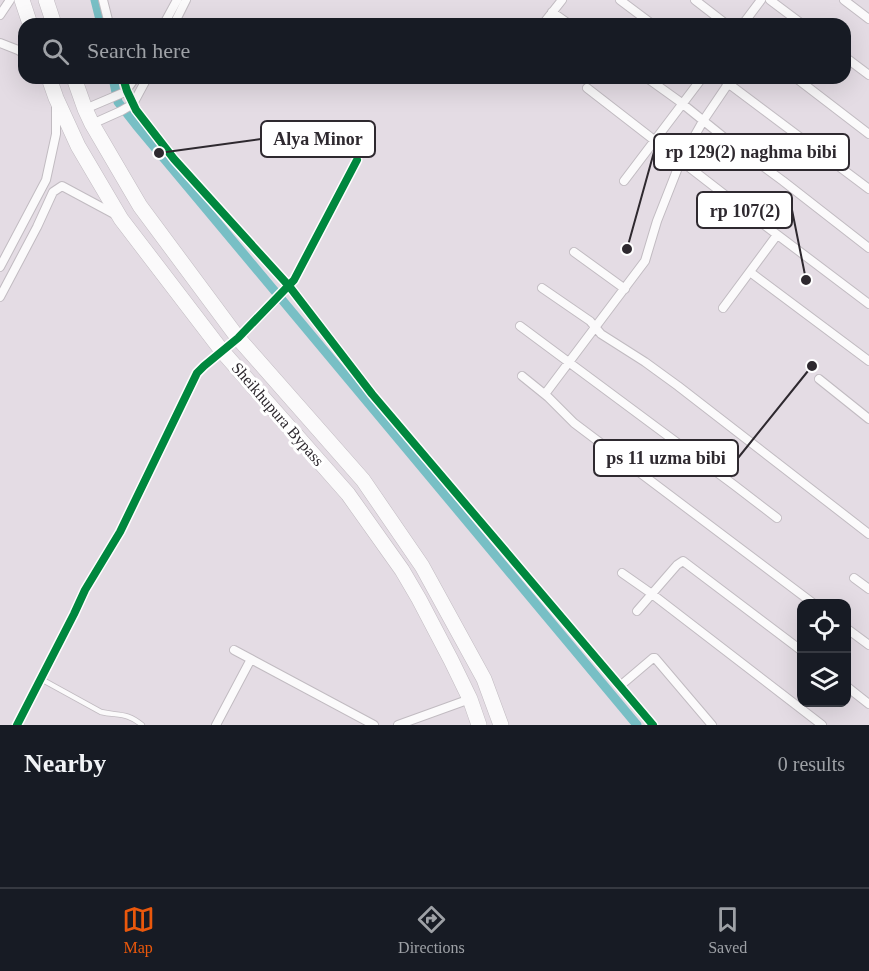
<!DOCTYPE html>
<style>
body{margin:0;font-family:"Times New Roman",serif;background:#242831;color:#f1f3f6}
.controls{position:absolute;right:18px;bottom:18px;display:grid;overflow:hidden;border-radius:12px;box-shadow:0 6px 24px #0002}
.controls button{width:54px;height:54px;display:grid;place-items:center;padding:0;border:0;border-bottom:2px solid #363941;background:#171b24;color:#f1f3f6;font:30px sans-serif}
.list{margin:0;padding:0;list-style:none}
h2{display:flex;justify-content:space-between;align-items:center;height:78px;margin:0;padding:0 24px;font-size:26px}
h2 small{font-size:20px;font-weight:400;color:#9ea1a6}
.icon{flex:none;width:33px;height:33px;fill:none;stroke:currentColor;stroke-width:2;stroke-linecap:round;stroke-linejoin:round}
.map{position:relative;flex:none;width:869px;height:725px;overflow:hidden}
.search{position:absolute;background:#171b24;box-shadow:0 6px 24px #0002;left:18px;right:18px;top:18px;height:66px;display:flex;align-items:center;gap:15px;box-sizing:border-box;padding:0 21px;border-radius:18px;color:#9ea1a6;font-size:22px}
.sheet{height:162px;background:#171b24}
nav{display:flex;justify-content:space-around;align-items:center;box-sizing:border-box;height:84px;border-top:2px solid #363941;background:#171b24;font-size:16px;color:#9ea1a6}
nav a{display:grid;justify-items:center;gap:3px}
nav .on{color:#ea580c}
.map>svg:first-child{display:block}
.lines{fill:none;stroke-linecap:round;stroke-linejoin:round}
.canal{stroke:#78bfc5;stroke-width:9}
.lane-casing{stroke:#c1bbc1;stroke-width:6}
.street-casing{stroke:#c1bbc1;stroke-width:10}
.highway-casing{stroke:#c1bbc1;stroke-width:16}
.lane{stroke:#fbfafb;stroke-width:4.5}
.street{stroke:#fbfafb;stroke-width:8}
.highway{stroke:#fbfafb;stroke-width:15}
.cycleway-casing{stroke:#fff;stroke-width:11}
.cycleway{stroke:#00873e;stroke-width:8}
.labels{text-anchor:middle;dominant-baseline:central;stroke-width:6;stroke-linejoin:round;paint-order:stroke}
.street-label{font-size:16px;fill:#2e292f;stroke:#fff}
.leader{fill:none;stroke:#2e292f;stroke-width:2}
.callout-dot{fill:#2e292f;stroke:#fff;stroke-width:2}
.callout{fill:#fff;stroke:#2e292f;stroke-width:2}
.callout-label{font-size:18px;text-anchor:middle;font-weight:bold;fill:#2e292f}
</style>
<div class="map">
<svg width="869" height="725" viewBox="0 0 869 725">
<rect width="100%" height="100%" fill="#e4dce4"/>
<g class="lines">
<path class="canal" d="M95,0l6,24
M113,78l5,24 18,23 501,600"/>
<g class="lane-casing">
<path id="lane" d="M41,679l60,33c17,4 26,0 41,13"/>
</g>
<g class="street-casing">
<path id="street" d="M103,0l6,24
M620,0l32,24
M695,0l31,24
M770,0l32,24
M844,0l25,19
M552,12l17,12
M0,15l10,-15
M164,24l13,-24
M174,24l12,-24
M543,24l19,-24
M743,24l18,-24
M0,43l18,7 6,4
M845,57l24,18
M123,78l4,13 9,19 38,49 115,127 83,108 281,331
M647,78l32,23 47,38 57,42 86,67
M721,78l148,111
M796,78l73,56
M587,88l147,114 135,102
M85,109l40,-17 10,-14
M92,124l29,-13 12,-7 14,-26
M624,181l78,-103
M574,252l51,37
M0,267l46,-87 10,-46v-28
M750,272l119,89
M542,288l48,33 11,13 44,28 33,24 191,148
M0,297l37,-70 16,-35 9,-6 54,29
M723,308l54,-73
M520,326l214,159 43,33
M522,376l26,21 26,26 240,181
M819,379l50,40
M545,394l100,-133 12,-40 24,-61 22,-39 25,-37
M622,573l30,21 170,131
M854,578l15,11
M637,611l40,-46 6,-4 119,90
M846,628l23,17
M234,650l140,75
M620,686l33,-28h2l57,67
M846,686l23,18
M17,725l57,-111 11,-24 35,-58 77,-159 7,-7 34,-28 56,-58 63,-120
M216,725l35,-66
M398,725l72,-26"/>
</g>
<g class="highway-casing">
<path id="highway" d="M22,0l8,24
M46,0l8,24
M49,78l7,20 22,48 43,73 101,132 126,143 54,76 17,29 32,61 19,39 9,26
M74,78l11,31 7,15 48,82 98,132 125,142 59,86 62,113 17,46"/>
</g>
<use href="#lane" class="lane"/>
<use href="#street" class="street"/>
<use href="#highway" class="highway"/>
<g class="cycleway-casing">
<path id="cycleway" d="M123,78l4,13 9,19 38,49 115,127 83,108 281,331
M17,725l57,-111 11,-24 35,-58 77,-159 7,-7 34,-28 56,-58 63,-120"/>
</g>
<use href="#cycleway" class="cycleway"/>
</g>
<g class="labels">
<g class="street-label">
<text transform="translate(278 414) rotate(49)">Sheikhupura Bypass</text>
</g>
</g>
<path class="leader" d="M159 153L261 139M627 249L654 152M806 280L792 210M812 366L738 458"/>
<g class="callout-dot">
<circle cx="159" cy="153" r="6"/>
<circle cx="627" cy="249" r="6"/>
<circle cx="806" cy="280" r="6"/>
<circle cx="812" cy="366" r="6"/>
</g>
<g class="callout">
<rect x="261" y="121" width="114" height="36" rx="6"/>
<rect x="654" y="134" width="195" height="36" rx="6"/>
<rect x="697" y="192" width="95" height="36" rx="6"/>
<rect x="594" y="440" width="144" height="36" rx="6"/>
</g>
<g class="callout-label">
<text x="318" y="145">Alya Minor</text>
<text x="751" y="158">rp 129(2) naghma bibi</text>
<text x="745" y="217">rp 107(2)</text>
<text x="666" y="464">ps 11 uzma bibi</text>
</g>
</svg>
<div class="controls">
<button><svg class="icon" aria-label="locate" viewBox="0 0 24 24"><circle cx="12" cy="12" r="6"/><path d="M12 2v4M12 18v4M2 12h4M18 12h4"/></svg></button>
<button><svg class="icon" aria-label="layers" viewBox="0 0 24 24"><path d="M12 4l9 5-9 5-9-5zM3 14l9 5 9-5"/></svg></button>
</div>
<div class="search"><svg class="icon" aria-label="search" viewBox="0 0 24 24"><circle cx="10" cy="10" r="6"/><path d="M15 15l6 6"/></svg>Search here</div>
</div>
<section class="sheet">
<h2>Nearby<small>0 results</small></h2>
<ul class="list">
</ul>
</section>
<nav>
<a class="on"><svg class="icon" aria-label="map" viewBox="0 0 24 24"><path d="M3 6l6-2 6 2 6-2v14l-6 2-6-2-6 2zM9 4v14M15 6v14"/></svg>Map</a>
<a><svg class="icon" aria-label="directions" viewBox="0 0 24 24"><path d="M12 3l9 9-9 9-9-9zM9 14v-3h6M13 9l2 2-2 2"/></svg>Directions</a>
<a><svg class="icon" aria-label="saved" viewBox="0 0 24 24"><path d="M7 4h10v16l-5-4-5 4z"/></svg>Saved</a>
</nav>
